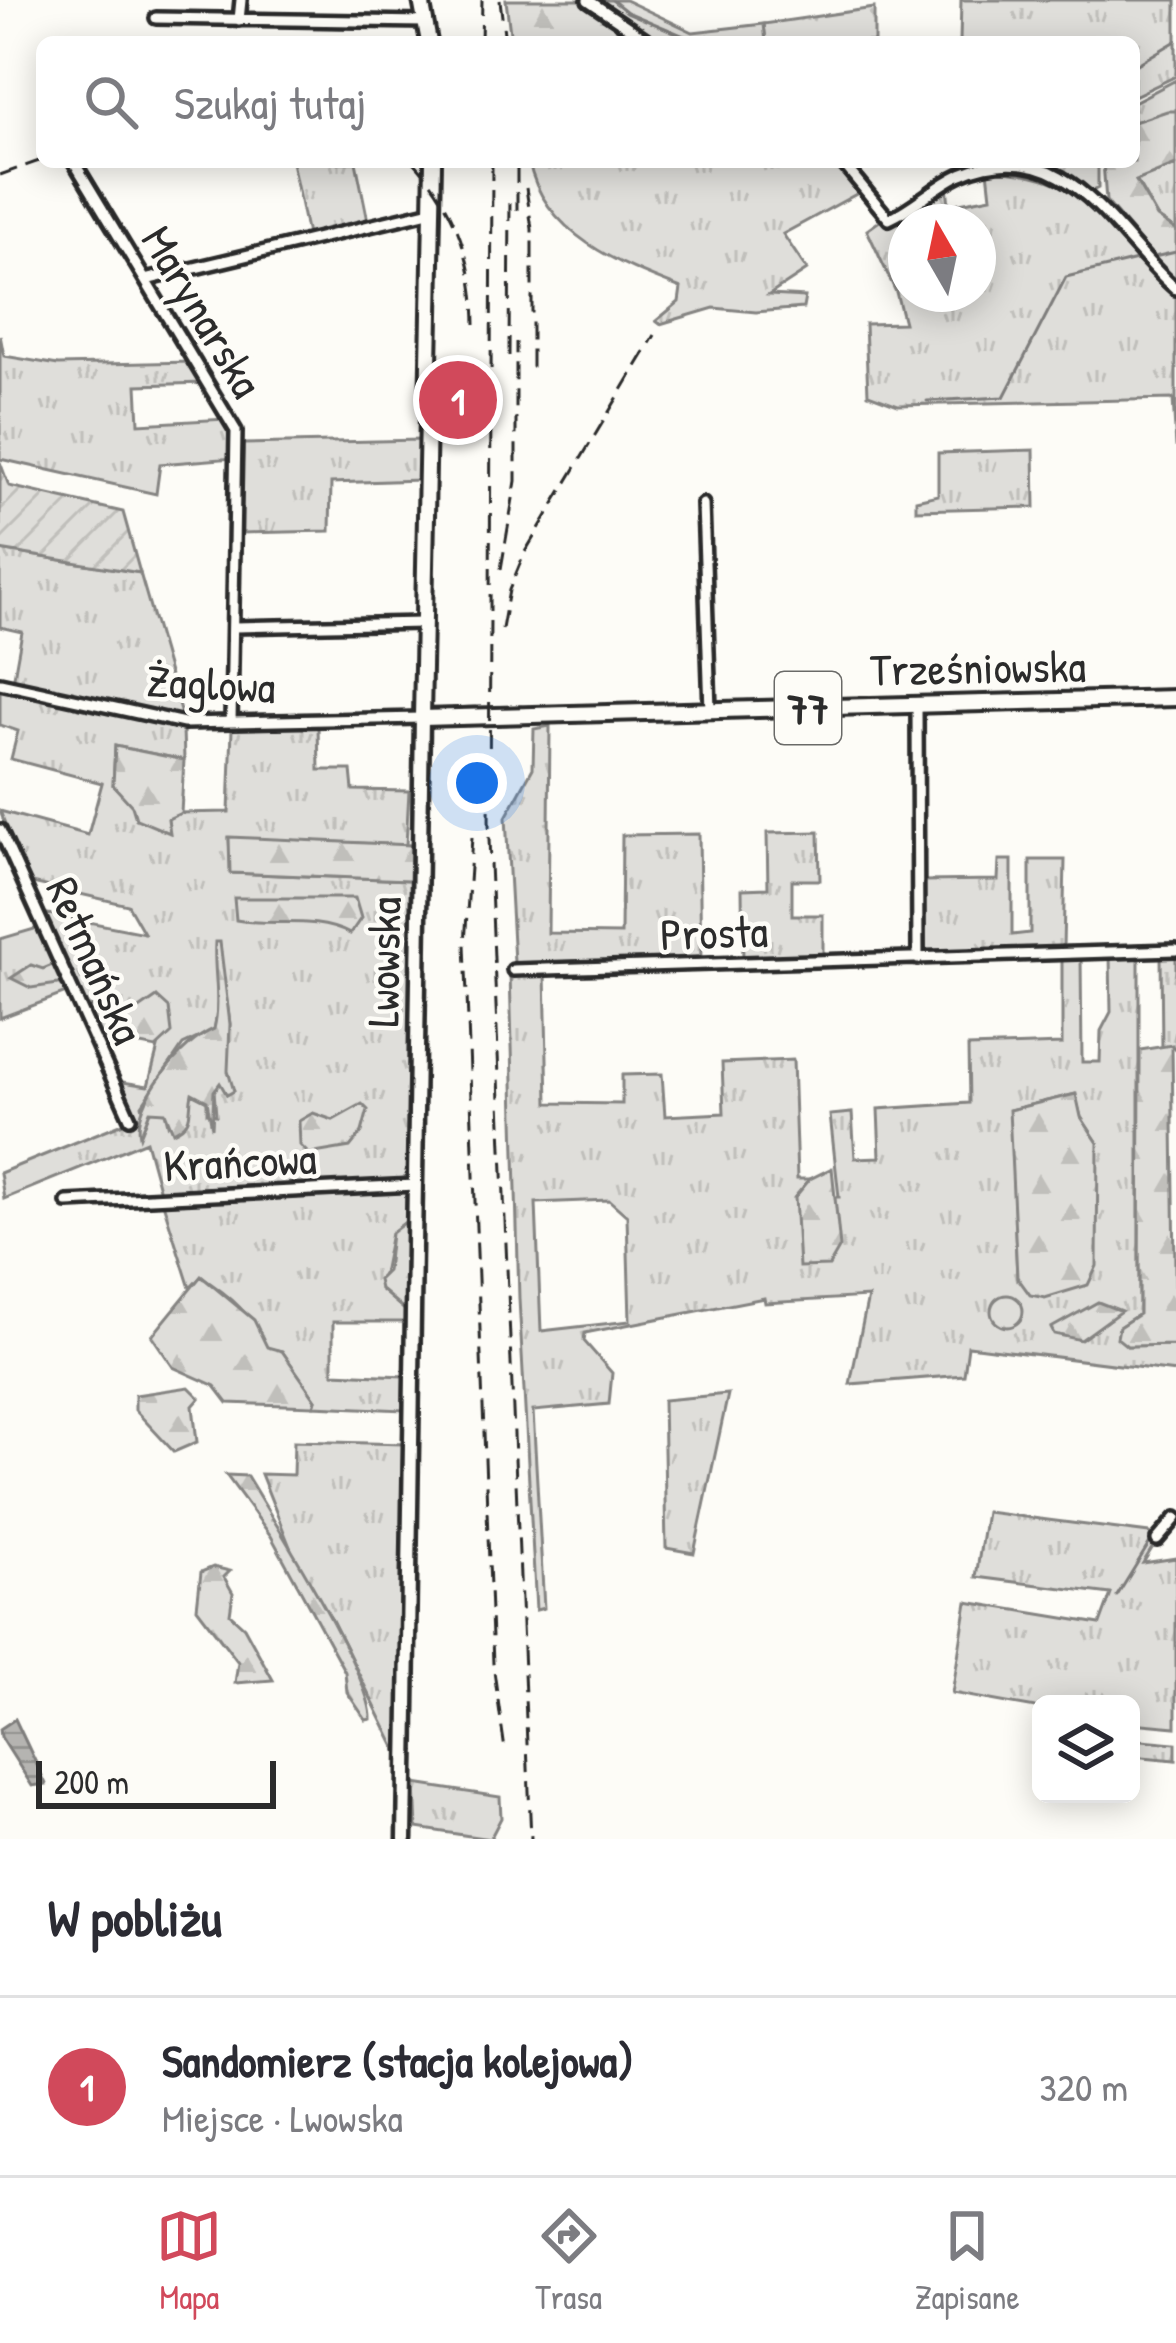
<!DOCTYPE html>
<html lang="pl">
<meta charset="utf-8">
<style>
body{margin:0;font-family:"Patrick Hand",sans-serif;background:#f2f2f3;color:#2b2b33}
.controls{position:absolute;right:36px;bottom:36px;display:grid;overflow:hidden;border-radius:18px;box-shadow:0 6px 30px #0003}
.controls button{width:108px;height:108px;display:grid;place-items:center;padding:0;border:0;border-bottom:3px solid #e1e1e2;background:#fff;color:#2b2b33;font:60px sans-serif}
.compass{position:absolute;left:888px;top:204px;width:108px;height:108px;border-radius:50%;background:#fff;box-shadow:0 6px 30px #0003;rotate:351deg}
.scale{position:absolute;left:36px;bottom:30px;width:240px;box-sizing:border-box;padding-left:12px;border:6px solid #2b2b2b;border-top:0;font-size:33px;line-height:42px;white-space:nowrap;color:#2b2b2b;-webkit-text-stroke:9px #fdfcf7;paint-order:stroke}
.you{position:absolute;left:477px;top:783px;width:42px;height:42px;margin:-30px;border:9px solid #fff;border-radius:50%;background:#1a73e8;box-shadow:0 0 0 18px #1a73e833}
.badge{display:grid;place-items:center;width:78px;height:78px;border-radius:50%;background:#d1495b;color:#fff;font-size:39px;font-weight:700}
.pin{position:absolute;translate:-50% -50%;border:6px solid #fff;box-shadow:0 3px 12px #0006}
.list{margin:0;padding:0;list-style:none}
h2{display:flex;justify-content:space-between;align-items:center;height:156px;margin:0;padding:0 48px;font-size:51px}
h2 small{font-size:39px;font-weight:400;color:#7c7c81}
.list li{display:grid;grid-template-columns:78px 1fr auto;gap:36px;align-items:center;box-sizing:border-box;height:180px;padding:0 48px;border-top:3px solid #e1e1e2}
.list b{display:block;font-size:45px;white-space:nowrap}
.list p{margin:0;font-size:39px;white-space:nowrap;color:#7c7c81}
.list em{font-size:39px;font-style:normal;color:#7c7c81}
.icon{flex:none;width:66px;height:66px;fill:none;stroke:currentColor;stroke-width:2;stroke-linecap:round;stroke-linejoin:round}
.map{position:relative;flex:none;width:1176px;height:1839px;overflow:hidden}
.search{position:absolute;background:#fff;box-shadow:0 6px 30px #0003;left:36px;right:36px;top:36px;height:132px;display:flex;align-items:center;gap:30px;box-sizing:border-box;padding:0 42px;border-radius:18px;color:#7c7c81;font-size:45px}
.sheet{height:336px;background:#fff}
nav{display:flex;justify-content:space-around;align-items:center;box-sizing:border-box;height:168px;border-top:3px solid #e1e1e2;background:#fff;font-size:33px;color:#7c7c81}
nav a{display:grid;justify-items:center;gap:6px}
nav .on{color:#d1495b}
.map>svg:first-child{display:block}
.grass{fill:url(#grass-tufts);stroke:#858482;stroke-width:3;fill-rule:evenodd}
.forest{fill:url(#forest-firs);stroke:#858482;stroke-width:3}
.garden{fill:url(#garden-furrows);stroke:#858482;stroke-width:3}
.water{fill:url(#water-rules);stroke:#7e7d7b;stroke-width:3}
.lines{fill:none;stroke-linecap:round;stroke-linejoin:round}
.stream{stroke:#7e7d7b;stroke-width:3}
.street-casing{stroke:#2b2b2b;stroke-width:18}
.secondary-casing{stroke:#2b2b2b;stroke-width:21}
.primary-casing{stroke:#2b2b2b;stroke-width:22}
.street{stroke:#fdfcf7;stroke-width:9}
.secondary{stroke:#fdfcf7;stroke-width:12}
.primary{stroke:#fdfcf7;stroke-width:14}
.rail{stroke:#2b2b2b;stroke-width:3;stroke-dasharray:18 9;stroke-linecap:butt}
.labels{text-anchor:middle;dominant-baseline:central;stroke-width:9;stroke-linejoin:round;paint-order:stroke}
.shield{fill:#fdfcf7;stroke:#6a6a68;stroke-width:3}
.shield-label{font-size:42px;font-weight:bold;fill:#2b2b2b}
.street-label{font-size:45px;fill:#2b2b2b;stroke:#fdfcf7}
</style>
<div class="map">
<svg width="1176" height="1839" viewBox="0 0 1176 1839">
<defs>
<pattern id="grass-tufts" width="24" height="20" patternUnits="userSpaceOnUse" patternTransform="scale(3)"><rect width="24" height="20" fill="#dfdeda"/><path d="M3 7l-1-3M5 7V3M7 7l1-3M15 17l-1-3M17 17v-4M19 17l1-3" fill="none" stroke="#c0bfbb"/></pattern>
<pattern id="forest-firs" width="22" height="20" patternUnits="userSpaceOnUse" patternTransform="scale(3)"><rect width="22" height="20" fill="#dfdeda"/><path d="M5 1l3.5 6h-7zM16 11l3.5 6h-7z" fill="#c0bfbb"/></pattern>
<pattern id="garden-furrows" width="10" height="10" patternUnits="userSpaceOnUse" patternTransform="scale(3)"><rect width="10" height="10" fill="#dfdeda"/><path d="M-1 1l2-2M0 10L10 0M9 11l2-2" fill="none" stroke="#c0bfbb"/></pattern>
<pattern id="water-rules" width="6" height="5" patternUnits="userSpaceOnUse" patternTransform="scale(3)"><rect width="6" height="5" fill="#b5b4b1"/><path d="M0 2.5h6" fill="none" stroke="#939390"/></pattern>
</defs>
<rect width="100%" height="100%" fill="#fdfcf7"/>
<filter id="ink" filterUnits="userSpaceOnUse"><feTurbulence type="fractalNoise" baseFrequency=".00833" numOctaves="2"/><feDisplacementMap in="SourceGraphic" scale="24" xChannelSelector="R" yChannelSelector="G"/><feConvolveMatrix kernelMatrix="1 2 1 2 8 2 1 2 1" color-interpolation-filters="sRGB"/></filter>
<g filter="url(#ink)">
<path class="grass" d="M961,0h215v76l-42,20v-54h-174z
M874,8v34h-108l-2,-18z
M1176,80v31l-42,11v-20z
M292,162h64l12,59 -61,14z
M529,162h307l24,30 -77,42 24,36 -38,25 36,2 -2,11 -47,4 -42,-4 -54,16 -4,-3 23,-19 2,-14c-61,-23 -137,-54 -152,-126z
M1011,162h87v26l-6,3z
M1176,165v65l-19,-13 -21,-37z
M988,170c114,4 114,65 188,124v153l-3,-48 -275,6 -30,-11 -3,-70 39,-1 -8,-31 -29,-62 14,-10 15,2 51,-36 2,19 42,-8zM906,222h72v72h-72z
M0,335l4,21 54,9 133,-3 14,21 -68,2 2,39 87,-5 9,39 -75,6 -4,30 -156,-35z
M420,440l-1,40 -88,3 -1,48 -89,2 2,-89z
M1034,450l1,57 -119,3v-10l22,-5v-42z
M0,550l140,23 42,145 -169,-36 9,-50 -22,-5z
M0,689l183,40 1,31 -69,-14 -2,39 20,21 35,13 9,-6 52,-1 3,-83 86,-3 1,44h32l2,20 56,1 -3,54 -177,-7 2,35 179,7v303l-249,13 -15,-55 -142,58 -4,-26 128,-52 -11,-40 31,5 12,-46 -29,-25 -48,-10 -40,-92 101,20 -16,-28 -100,-23 -28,-71 88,24 14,-52 -91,-24 7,-28 -18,-6zM219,942l11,82 -4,62 -6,-3 -6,8 2,24 -9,-2v-12l-16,-8 -23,31 -3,-12 -15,-2 -4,11 -4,-16 41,-60 31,-15c7,-30 0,-57 5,-88z
M550,726l-2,207 73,1 1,-99 77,-1 2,129 -182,4 -5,-5 -8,-145 27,-49 1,-39z
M819,832l1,48h-28v35h31v44l-80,3 -1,-73 26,-1 -1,-55z
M999,860h13v75l18,-2v-73h35l-2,88 -138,7 -3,-74 76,-1z
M41,927l28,65 -69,26v-79z
M1176,953v97l-4,-4 -10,4 -1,-96z
M1110,954h29v360l-20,13 8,19 49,-1v27l-208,-26 -4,29 -114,9 18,-87 -103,6 -1,-5 -179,35 -1,8 28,32 -3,31 -76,7 11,197 -8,2 -17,-311 -9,-326h35l3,130 74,1v-29l40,-1 3,42 59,-3 -2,-50 71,-3 4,119h13l-15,18h44l-9,-82 22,-2 3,45 25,-1 -2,-48 91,-6 -1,-56 94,-3v-89h19l1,107h18l1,-31 10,-19zM1075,1094l6,23 17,26 -81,134 -7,-167zM609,1200l18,16 3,105 -89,10 -5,-128z
M410,1187l-2,33 -17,13 -11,56 26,22 -1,11h-72v51l71,3v34l-90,-4 2,-6 -34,-49 -15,-3c-15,-33 -36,-52 -66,-71l-11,11 -28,-88z
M728,1394l-34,159 -28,-5 -3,-148z
M294,1441l110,3 -4,313 -68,-137 -32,-48 -39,-98 32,1z
M986,1512l163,21 8,7 -14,23 33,-5v169l-45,-4v-19h-90v5l-89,-16 15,-91 133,22 11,-30 -135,-17z
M1131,1739l45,4v17l-45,-4z
M415,1784l85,13 1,21 -11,21 -73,-11z"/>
<path class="forest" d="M506,0h75l61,42h-131z
M595,0h30l68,32 71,-8 2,18h-108z
M1167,111h9v54l-40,16 21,36 19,13v53l-70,-82 -3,-39h31v-40z
M115,746l69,14 -3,53 -13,6 2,14 -34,-14 -4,-13 -19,-21z
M229,837l182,8 -1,35 -180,-7z
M234,898h121l6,20 -11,16c-37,-19 -75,-7 -114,-14z
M215,942h5l10,82 -2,47 6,20 -7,4 -7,-12 -6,8 -2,37 -5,-27 -15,-8c-4,18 3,29 -19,39l-8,-20 -15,-1 -10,25c-8,-34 43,-95 74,-107 7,-29 -1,-57 1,-87z
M57,963l8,20 -34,5 -20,-10 20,-13 12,4z
M157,997l12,11 3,25 -16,15 -59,-11 -14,-32 48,10z
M1172,1045l4,300 -49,1 -10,-8 2,-11 20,-13 1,-264z
M1076,1094l5,23 17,26 -1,123 -9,19 -43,13 -15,-3 -13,-18 -8,-167z
M362,1104l6,6 -6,22 -12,15 -41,7 -9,-9 -1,-24 14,-8 20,7z
M832,1168l8,79 -11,19 -30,1 -4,-70 15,-18z
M408,1220l-2,91 -26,-22 -2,-9 9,-9 4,-38z
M201,1276l53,44 13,27 15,4 34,49 -2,6 -86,-3 -13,-17 -42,-19 -21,-31z
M991 1311a16 16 0 1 1 32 0a16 16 0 1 1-32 0Z
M1098,1302l23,9 -40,29 -27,-6 -3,-6z
M189,1387l11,11 -7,8 4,36 -23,10 -39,-42v-15z
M226,1475l21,1c27,45 125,200 124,243l-5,1 -19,-28 -2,-20 -74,-136z
M213,1567l17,4 -6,6 9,16 -3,21 14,13 29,53 -38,3 3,-21 -41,-54 4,-36z"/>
<path class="garden" d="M0,462l9,24 114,26 17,61 -140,-23z"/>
<path class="water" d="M15,1719l31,65 -14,2 -31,-49 -1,-8z"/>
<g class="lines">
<path class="stream" d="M612,0l15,12 71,30
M1134,66l42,-25
M1154,257l22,-5
M927,401l77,-4 62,-120 75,-18
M1139,691h29
M1062,693l67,-2
M1005,694l48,-1
M972,695h27
M938,696h21
M890,697h36
M830,699l45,-1
M787,700h12
M807,700h14
M719,702l56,-1
M659,704l40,-1
M603,705l44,-1
M534,706h22
M568,706h23
M501,707l20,-1
M1169,707h7
M453,708l22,-1
M1112,708h20
M1138,708l23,-1
M1073,709h32
M1028,710h10
M1047,710l20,-1
M974,712h6
M986,712l36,-2
M940,713l26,-1
M862,714h5
M873,714l39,-1
M819,716l37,-2
M772,717l35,-1
M747,718l19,-1
M724,719l17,-1
M681,720l36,-1
M628,721l47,-1
M589,722l33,-1
M534,723h42
M1166,1520l10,-9
M1117,1596l40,-65"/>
<g class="street-casing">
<path id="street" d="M588,0l62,42
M156,18l270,4
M239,20l2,-20
M74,162l162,269 -5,291
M842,162l47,57c26,-12 46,-33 72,-45 107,-45 152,61 215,115
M145,280l287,-69
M703,504l7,206
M235,627l188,-4
M0,683l184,40 238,-5
M917,705l1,254
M0,830l130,288
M513,970l663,-20
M67,1202l348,-17
M1157,1540l19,-22"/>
</g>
<g class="secondary-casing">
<path id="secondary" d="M405,1839l17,-1121"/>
</g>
<g class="primary-casing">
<path id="primary" d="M421,0l8,42
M433,162l-11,556 754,-20"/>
</g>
<use href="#street" class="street"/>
<use href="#secondary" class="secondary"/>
<use href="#primary" class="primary"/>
<path class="rail" d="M500,0l5,42
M481,42l1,-42
M414,162c42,46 60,100 61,162
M492,162l-3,677 42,1000
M0,175l42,-15
M526,188l6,41v139
M517,210v-48
M509,356l1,-162
M501,569l15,-88v-139
M502,629l7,-39 16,-38 130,-217
M472,837l-7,107 28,720 12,86"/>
</g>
</g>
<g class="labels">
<rect class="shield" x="775" y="672" width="66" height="72" rx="9"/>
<g class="shield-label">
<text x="808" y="708">77</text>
</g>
<g class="street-label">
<text transform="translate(203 311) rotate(59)">Marynarska</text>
<text transform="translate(978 667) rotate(-1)">Trześniowska</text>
<text transform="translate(211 683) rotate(3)">Żaglowa</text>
<text transform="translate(714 932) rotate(-2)">Prosta</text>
<text transform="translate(96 960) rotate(66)">Retmańska</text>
<text transform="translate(383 962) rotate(-89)">Lwowska</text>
<text transform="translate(240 1161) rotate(-3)">Krańcowa</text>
</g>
</g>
</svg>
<div class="controls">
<button><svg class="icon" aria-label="layers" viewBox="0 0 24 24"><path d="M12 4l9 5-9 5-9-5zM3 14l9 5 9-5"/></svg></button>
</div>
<svg class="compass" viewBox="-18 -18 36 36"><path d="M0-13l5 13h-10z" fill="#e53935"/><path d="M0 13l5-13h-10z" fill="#7c7c81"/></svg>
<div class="scale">200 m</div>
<div class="you"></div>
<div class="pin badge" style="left:458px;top:400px">1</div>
<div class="search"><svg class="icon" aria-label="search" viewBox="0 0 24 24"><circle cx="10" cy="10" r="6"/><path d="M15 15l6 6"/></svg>Szukaj tutaj</div>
</div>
<section class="sheet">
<h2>W pobliżu<small></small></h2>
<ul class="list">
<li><span class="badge">1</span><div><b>Sandomierz (stacja kolejowa)</b><p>Miejsce · Lwowska</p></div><em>320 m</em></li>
</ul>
</section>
<nav>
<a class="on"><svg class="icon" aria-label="map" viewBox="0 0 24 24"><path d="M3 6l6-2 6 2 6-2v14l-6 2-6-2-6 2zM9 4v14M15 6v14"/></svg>Mapa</a>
<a><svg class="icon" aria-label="directions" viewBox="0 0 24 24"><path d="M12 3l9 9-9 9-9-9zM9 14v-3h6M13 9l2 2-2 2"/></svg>Trasa</a>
<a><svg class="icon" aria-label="saved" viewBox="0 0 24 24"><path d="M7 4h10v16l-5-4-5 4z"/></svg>Zapisane</a>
</nav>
